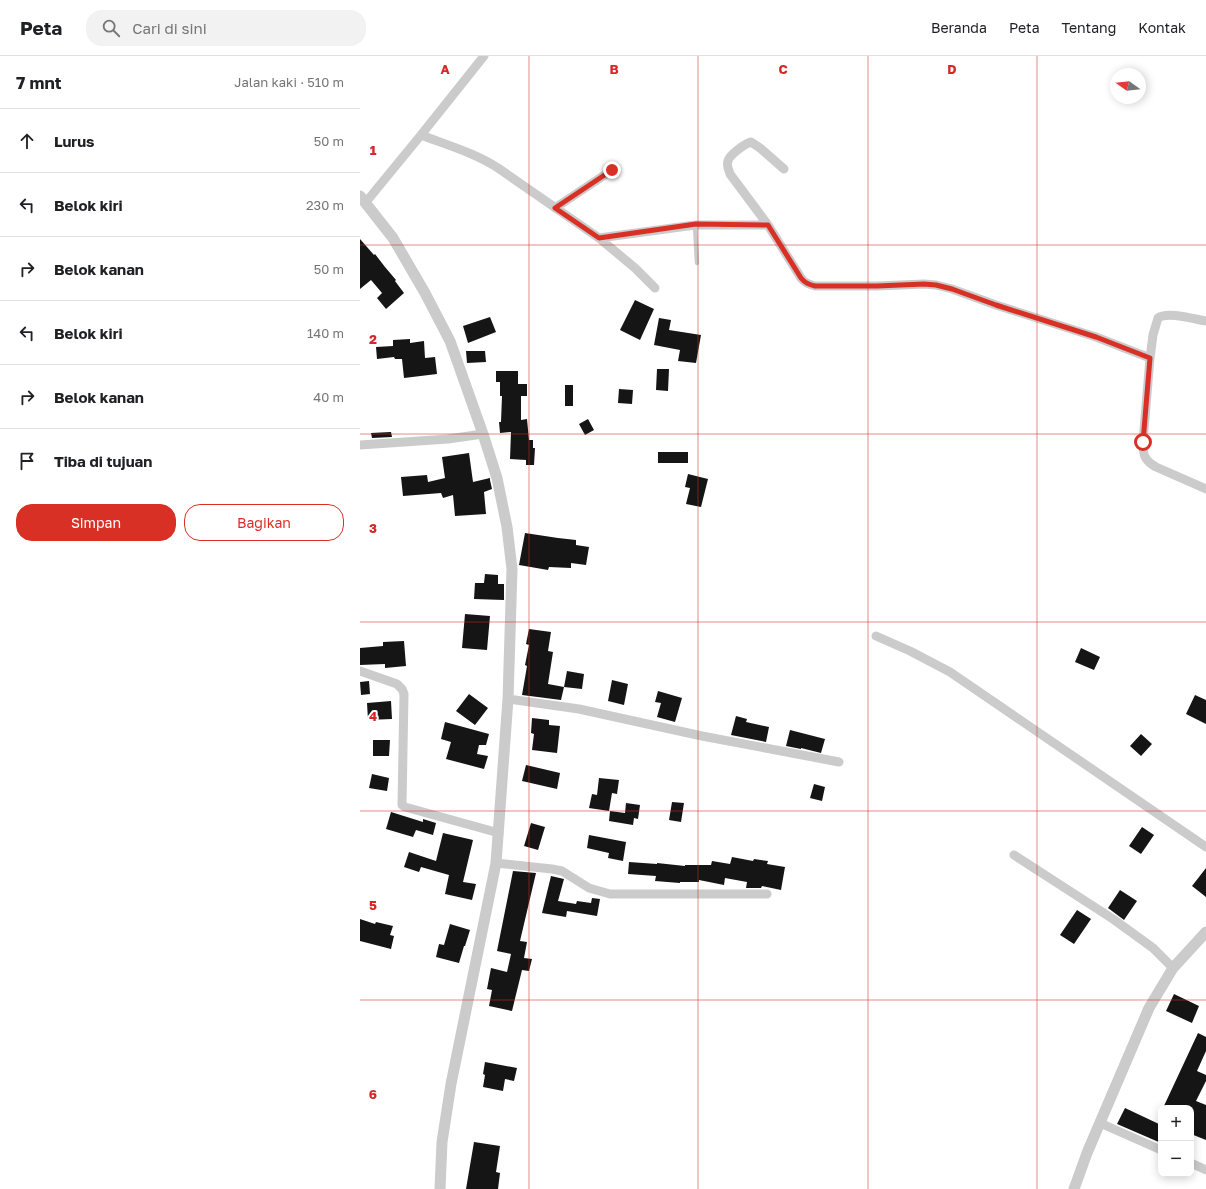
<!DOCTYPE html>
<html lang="id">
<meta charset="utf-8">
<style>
body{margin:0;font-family:"Golos Text",sans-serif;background:#f2f2f2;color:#202124}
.controls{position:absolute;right:12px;bottom:12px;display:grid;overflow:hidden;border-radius:8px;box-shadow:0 2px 10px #0003}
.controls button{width:36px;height:36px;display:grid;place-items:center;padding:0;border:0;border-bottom:1px solid #e0e0e0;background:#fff;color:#202124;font:20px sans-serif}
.compass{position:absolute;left:750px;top:12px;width:36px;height:36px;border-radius:50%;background:#fff;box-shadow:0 2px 10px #0003;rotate:285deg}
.stop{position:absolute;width:12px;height:12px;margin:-9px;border:3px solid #d93025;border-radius:50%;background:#fff}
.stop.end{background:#d93025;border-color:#fff;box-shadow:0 1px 4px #0008}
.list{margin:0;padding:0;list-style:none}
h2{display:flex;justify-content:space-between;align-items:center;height:52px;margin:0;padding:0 16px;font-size:17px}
h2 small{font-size:13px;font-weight:400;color:#757577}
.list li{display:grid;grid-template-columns:26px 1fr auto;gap:12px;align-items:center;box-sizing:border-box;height:64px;padding:0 16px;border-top:1px solid #e0e0e0}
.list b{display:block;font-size:15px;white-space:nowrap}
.list em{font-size:13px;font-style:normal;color:#757577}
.actions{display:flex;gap:8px;padding:12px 16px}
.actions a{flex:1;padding:9px 0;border:1px solid #d93025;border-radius:16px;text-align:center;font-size:14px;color:#d93025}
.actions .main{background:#d93025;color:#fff}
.icon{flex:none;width:22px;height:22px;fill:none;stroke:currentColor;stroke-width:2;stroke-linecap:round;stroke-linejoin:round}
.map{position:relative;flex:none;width:846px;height:1133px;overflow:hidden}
header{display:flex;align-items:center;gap:24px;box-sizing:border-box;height:56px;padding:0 20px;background:#fff;border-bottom:1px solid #e0e0e0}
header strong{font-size:19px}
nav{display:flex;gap:22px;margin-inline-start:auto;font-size:14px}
.search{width:280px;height:36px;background:#f2f2f2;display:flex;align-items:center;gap:10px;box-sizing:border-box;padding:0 14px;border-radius:16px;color:#757577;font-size:15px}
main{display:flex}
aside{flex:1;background:#fff}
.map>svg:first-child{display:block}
.building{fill:#151515}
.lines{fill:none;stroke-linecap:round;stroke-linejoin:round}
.service{stroke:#cbcbcb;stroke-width:4.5}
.minor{stroke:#cbcbcb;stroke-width:9}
.tertiary{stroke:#cbcbcb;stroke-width:11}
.route{stroke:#d93025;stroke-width:5}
.grid{fill:none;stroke:#d62828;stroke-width:1;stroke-opacity:0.55}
.grid-label{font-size:13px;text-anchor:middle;font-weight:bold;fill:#d62828;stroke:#fff;stroke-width:4;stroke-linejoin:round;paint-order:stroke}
</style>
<header>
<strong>Peta</strong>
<div class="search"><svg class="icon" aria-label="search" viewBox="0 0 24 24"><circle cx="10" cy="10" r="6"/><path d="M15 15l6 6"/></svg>Cari di sini</div>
<nav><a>Beranda</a><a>Peta</a><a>Tentang</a><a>Kontak</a></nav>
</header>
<main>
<aside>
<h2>7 mnt<small>Jalan kaki · 510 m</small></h2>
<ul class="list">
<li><svg class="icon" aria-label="ahead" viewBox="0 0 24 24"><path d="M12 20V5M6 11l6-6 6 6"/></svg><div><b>Lurus</b></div><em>50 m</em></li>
<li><svg class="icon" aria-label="left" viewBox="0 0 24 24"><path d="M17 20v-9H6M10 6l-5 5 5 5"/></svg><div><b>Belok kiri</b></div><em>230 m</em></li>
<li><svg class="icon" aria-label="right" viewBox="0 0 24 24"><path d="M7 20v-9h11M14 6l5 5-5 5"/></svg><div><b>Belok kanan</b></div><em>50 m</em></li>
<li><svg class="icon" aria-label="left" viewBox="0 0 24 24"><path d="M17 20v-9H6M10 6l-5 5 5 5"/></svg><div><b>Belok kiri</b></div><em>140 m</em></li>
<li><svg class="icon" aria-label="right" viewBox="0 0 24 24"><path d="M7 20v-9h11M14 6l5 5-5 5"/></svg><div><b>Belok kanan</b></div><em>40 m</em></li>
<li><svg class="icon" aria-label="arrive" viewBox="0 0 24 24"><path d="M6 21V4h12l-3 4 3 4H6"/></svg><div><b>Tiba di tujuan</b></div></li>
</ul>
<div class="actions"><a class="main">Simpan</a><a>Bagikan</a></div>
</aside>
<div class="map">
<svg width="846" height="1133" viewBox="0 0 846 1133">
<rect width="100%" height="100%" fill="#fff"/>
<path class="building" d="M0,183l14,16 1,-1 10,13 11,13 -1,1 9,12 -18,16 -9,-11 5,-5 -11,-13 -11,9z
M275,244l19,9 -14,31 -20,-10z
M130,261l6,15 -28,11 -5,-17z
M299,262l12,2 -2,10 32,5 -5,28 -18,-2 2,-11 -26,-5z
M50,283v4l14,-2 1,17 10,-1 2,17 -33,4 -2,-19h-7l-1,-2 -17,2 -1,-12 17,-1v-6z
M106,295h19l1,11 -19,1z
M297,313h12l-1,22 -12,-1z
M136,315h22v13h9v12h-6v24l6,-1 2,21h4v8h2l-1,17h-8v-5l-16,-1 1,-27 -11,1 -1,-11h2l1,-26h-2v-14h-4z
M205,329h8v21h-8z
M259,333l14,1 -1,14 -14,-1z
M228,363l6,11 -9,5 -6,-11z
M31,376l1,5 -20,1 -1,-5z
M298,396h30v11h-30z
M109,397l4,29 17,-4v2l2,9 -8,3 2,22 -31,2 -2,-21 -10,3 -2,-5 -38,3 -2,-19 26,-2 1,7 17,-4 -3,-21z
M328,418l20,5 -7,28 -15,-3 4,-16 -5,-1z
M165,477l33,5 18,2v5l13,2 -3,18 -15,-2v5l-22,-1 -1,3 -29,-5z
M125,518l13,1v9h6v16l-30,-1 1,-16h9z
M105,558l25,2 -3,34 -25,-2z
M169,573l22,3 -3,19 5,1 -5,32 16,3 -3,13 -39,-5 5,-29 -2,-1 4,-20 -3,-1z
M44,585l2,25 -21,2v-4l-25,1v-17l23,-2v-4z
M721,592l19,9 -6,13 -19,-8z
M207,615l17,3 -2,15 -18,-2z
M252,624l16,4 -4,21 -16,-4z
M9,625l1,13 -9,1 -1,-13z
M298,635l24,7 -7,24 -18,-5 4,-14 -6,-1z
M109,638l19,14 -13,17 -19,-14z
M835,639l11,5v24l-20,-10z
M31,645l1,18 -24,1 -1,-17z
M376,660l11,3 -1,3 23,5 -3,15 -35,-7z
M172,662l17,2v5l11,1 -3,27 -25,-3 2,-16 -3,-1z
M85,666l44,12 -3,11h-7l-2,9 11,2 -4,13 -38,-10 5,-17 -10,-3z
M430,674l35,9 -4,14 -20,-5v1l-15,-3z
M781,678l11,10 -11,12 -11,-10z
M13,684h17l-1,16h-16z
M166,709l34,8 -3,16 -35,-8z
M12,718l17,4 -2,13 -18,-3z
M239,722l20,2 -2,14 -5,-1 -3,18 -20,-3 3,-14 5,1z
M454,728l11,3 -3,14 -12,-3z
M312,746l12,1 -3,19 -12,-2z
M266,747l14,2 -2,14 -4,-1 -1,7 -24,-4 1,-10 15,2z
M31,756l32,10v-3l13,4 -3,12 -17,-5 -3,7 -27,-8z
M171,767l14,4 -7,23 -14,-4z
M782,771l12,8 -13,19 -12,-8z
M83,777l30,7 -10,42 13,2 -4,16 -27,-6 4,-19 -28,-8 -2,5 -15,-5 5,-15 27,9z
M229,779l37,7 -3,19 -15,-3 1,-5 -22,-5z
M372,801l21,4 1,-2 14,2 -1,3 18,3 -4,23 -19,-4 -1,2h-15l1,-6 -22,-4 -1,7 -25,-5v2h-19v1l-25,-2 1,-5 -28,-2 1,-12 28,2v-1l28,3v-1h26l1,-4 18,3z
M846,812v29l-14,-11z
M153,815l23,2 -16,68 7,1 -3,16 8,1 -3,12 -7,-1 -10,41 -23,-5 3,-16 -5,-1 4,-21 16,4 4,-18 -14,-3z
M191,820l13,3 -6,22 18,3 1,-3 14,2 1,-5 8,1 -3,17 -30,-5 -1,6 -24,-4z
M760,834l17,11 -13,19 -16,-12z
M717,854l14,9 -17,25 -14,-9z
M0,863l15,5 1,-2 17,4 -3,9 4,1 -3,13 -31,-8z
M90,868l20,6 -5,16h-1l-5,17 -23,-6 3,-13 5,1z
M814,938l25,12 -7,17 -26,-12z
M838,977l8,4v14l-9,20 9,4v6l-10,20 10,4v35l-15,-6v-26h-28z
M125,1006l32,6 -3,13 -9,-2 -2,12 -20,-4 2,-12 -2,-1z
M765,1052l36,17v18l-44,-19z
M114,1086l26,4 -4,26 4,1 -2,16h-32z"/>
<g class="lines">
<path class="service" d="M335,169l2,38"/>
<path class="minor" d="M61,79l63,-79
M424,113l-24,-21 -9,-6c-5,1 -22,13 -23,19 -2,4 1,9 2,13l38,51 33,53c4,5 7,6 14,8h62l47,-2 12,1 16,4 44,16 100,32 54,21 3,-23 5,-17c9,-7 36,1 48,3
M6,146l55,-67c26,10 54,18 77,33l101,70 36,30 20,20
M195,152l57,-38
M239,182l96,-13h73
M790,302l-7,84c0,13 1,18 13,25l50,22
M0,389l88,-6 35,-5
M516,580l34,15 40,21 256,175
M0,615l37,13 5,5 2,5 -2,111 3,2 94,26
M148,643l71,10 123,27 137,26
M654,799l99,64 40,29 20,20
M136,807l56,6 10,2 27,17 21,6h157
M740,1067l61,27
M831,1107l15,7"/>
<path class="tertiary" d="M0,140l33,42 32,55 25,48 33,93 14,44 10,49 5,42 -4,130 -12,164 -45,221 -9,58 -2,47
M714,1133l13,-36 62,-145 24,-40 33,-36"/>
</g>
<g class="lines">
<path class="route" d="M252,114l-57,38 44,30 97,-14 72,1 33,53c4,5 7,6 14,8h62l47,-2 12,1 16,4 44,16 100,32 54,21 -7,84"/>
</g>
<path class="grid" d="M169,0v1133M338,0v1133M508,0v1133M677,0v1133M0,189h846M0,378h846M0,566h846M0,755h846M0,944h846"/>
<g class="grid-label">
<text x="85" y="18">A</text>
<text x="254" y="18">B</text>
<text x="423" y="18">C</text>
<text x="592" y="18">D</text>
<text x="13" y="99">1</text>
<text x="13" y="288">2</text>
<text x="13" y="477">3</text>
<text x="13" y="665">4</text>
<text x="13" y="854">5</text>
<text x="13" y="1043">6</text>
</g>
</svg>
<div class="controls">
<button>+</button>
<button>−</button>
</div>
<svg class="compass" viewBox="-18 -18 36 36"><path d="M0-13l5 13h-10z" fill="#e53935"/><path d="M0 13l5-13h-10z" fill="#757577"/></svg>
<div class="stop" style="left:783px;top:386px"></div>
<div class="stop end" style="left:252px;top:114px"></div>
</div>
</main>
